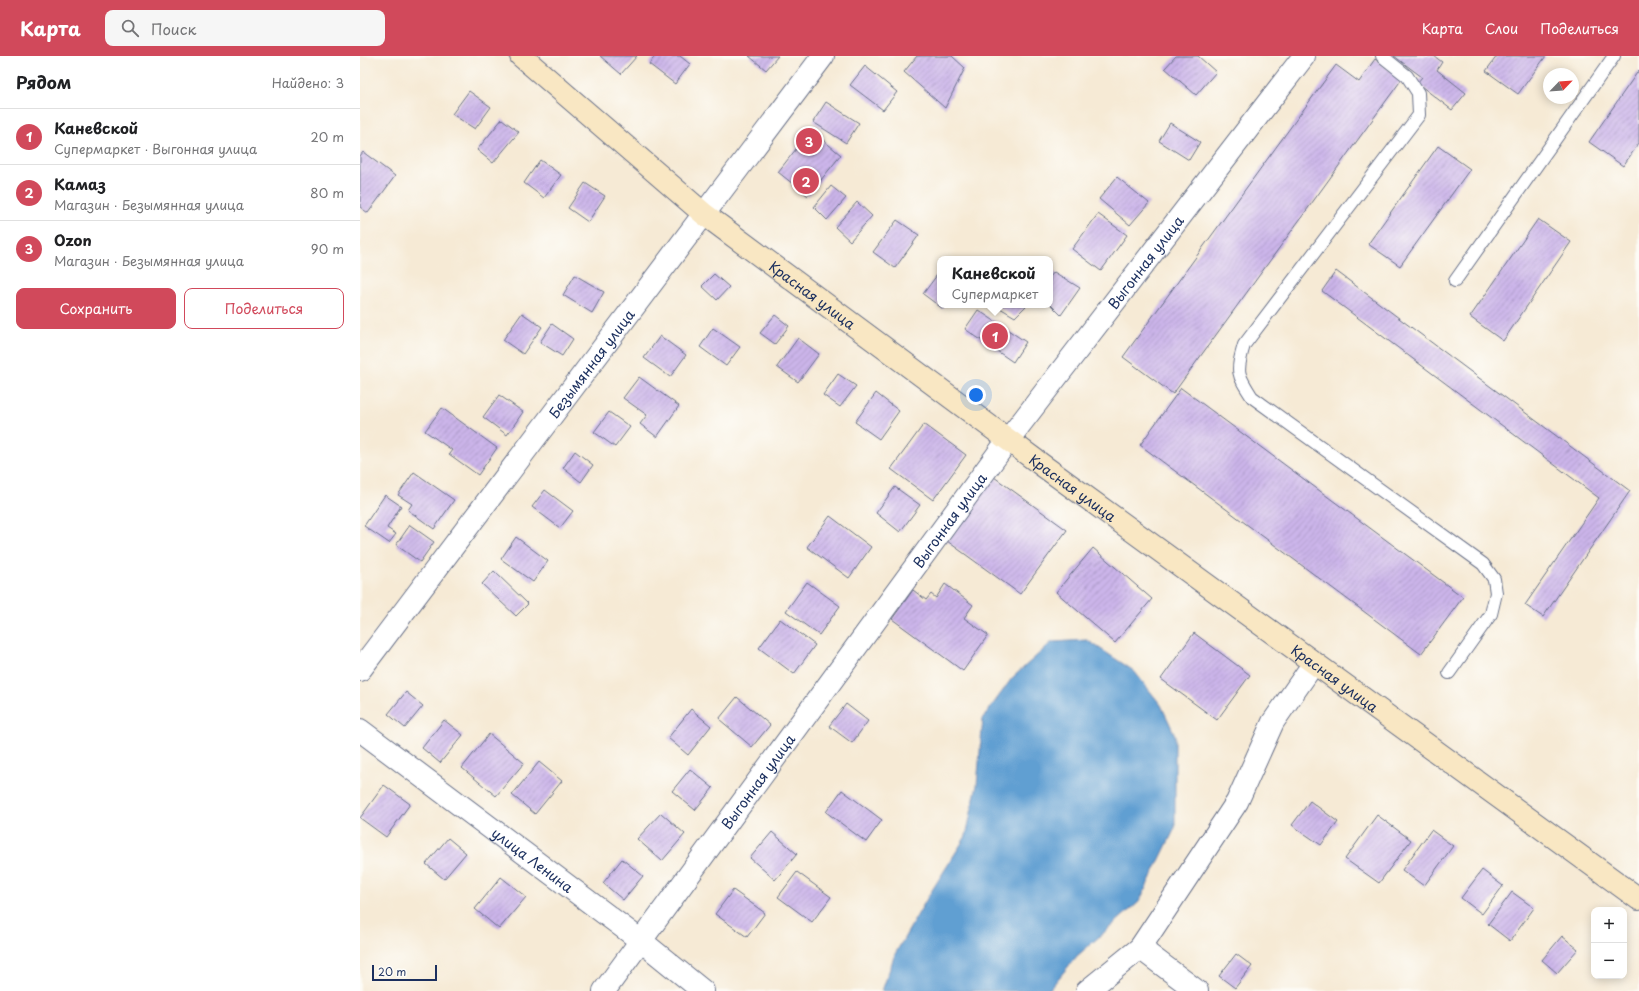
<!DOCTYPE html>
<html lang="ru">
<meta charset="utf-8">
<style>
body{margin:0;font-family:"Playpen Sans",sans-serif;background:#f6f6f6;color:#202124}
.controls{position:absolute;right:12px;bottom:12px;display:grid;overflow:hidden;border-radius:8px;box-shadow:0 2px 10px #0003}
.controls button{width:36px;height:36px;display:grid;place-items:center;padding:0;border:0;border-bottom:1px solid #e0e0e0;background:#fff;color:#202124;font:20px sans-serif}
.compass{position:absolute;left:1183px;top:12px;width:36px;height:36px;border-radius:50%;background:#fff;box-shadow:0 2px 10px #0003;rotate:65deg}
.scale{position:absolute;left:12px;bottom:10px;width:65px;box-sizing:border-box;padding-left:4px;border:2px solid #1b2f5e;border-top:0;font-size:11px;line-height:14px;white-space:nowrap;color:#1b2f5e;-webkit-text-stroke:3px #fdfcf7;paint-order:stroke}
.you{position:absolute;left:616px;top:339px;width:14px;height:14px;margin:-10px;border:3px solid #fff;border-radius:50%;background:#1a73e8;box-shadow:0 0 0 6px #1a73e833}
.badge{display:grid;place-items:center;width:26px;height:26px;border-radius:50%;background:#d1495b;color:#fff;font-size:13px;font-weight:700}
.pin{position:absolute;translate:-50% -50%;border:2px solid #fff;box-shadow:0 1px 4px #0006}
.popup{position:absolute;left:577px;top:200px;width:116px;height:52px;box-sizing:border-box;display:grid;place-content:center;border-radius:8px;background:#fff;filter:drop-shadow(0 1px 3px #0005);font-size:13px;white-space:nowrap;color:#757577}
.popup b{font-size:15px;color:#202124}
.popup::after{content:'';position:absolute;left:50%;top:100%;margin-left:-8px;border:8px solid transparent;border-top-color:#fff}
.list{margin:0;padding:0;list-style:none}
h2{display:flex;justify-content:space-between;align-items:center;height:52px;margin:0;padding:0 16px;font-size:17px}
h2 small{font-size:13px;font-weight:400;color:#757577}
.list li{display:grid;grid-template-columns:26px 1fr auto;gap:12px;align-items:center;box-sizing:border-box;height:56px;padding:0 16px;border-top:1px solid #e0e0e0}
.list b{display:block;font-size:15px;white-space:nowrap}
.list p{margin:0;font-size:13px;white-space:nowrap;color:#757577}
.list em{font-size:13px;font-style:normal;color:#757577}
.actions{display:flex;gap:8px;padding:12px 16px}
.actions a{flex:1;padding:9px 0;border:1px solid #d1495b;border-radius:8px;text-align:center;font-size:14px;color:#d1495b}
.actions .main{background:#d1495b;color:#fff}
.icon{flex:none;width:22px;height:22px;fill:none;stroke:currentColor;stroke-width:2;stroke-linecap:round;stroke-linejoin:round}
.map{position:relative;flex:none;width:1279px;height:935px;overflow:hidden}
header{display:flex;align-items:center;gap:24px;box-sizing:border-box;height:56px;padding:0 20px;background:#d1495b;color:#fff}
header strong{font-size:19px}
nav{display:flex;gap:22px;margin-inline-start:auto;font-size:14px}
.search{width:280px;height:36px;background:#f6f6f6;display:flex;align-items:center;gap:10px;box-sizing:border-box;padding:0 14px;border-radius:8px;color:#757577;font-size:15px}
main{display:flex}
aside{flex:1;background:#fff}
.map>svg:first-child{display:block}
.water{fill:#609fd2;stroke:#3e6798}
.building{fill:url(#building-hatch)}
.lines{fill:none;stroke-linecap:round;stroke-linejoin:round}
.lane-casing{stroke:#687088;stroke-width:14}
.street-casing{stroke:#687088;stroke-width:24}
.secondary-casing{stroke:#687088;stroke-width:24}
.lane{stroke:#fff;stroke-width:12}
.street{stroke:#fff;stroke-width:22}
.secondary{stroke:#f9e7c3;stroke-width:22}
.labels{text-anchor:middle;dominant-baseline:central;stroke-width:3.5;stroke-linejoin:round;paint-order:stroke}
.street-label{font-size:14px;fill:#1b2f5e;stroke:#fdfcf7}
</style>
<header>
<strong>Карта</strong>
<div class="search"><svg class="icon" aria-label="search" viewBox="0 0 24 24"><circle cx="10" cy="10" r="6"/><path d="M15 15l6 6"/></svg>Поиск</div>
<nav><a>Карта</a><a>Слои</a><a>Поделиться</a></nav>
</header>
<main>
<aside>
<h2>Рядом<small>Найдено: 3</small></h2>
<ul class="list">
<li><span class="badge">1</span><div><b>Каневской</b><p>Супермаркет · Выгонная улица</p></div><em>20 m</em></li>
<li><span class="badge">2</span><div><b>Камаз</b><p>Магазин · Безымянная улица</p></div><em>80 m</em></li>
<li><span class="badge">3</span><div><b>Ozon</b><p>Магазин · Безымянная улица</p></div><em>90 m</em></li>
</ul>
<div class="actions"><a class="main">Сохранить</a><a>Поделиться</a></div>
</aside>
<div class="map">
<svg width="1279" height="935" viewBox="0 0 1279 935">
<defs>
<pattern id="building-hatch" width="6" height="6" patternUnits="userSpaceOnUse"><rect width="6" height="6" fill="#ccb5ea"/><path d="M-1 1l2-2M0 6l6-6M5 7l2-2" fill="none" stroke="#a594c1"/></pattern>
</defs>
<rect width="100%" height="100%" fill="#fdfcf7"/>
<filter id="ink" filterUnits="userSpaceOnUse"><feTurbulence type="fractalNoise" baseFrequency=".025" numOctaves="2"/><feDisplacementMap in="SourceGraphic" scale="8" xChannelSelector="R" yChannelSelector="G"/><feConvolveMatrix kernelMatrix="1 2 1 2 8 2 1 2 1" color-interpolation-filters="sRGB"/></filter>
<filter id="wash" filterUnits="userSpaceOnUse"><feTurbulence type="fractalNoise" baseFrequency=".012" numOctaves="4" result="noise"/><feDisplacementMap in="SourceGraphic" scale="16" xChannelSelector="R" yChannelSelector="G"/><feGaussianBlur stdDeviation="0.9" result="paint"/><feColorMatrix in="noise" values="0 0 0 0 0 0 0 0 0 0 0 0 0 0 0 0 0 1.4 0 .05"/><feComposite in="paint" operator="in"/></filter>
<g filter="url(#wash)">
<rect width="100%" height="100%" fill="#f6ead5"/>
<path class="water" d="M727,584l47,31 27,34 14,30v93l-36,74 -62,54 -29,35h-166l13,-37 34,-59 37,-59 11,-51 6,-67 29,-40 40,-36z"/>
<g id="blocks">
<path class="building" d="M240,0h37l-16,18z
M295,0h25l10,8 -15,20 -26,-20z
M389,0h29l-12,14z
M557,0h35l13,12 -20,40 -41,-36z
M816,0h22l18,16 -20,23 -31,-27z
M1034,0h40l8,6 -5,8 29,23 -14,17 -35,-27 5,-6z
M1137,0h49l-28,38 -32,-23z
M1015,3l27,20 -229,315 -50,-37 213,-292 23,17z
M505,10l32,26 -14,18 -33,-25z
M1279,14v73l-16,23 -34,-24z
M109,35l22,16 -16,22 -23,-15z
M466,46l33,21 -13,20 -33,-21z
M142,63l17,13 -26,31 -16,-13z
M810,67l30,19 -11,18 -30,-19z
M451,74l30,25 -33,41 -30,-24z
M1078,90l32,23 -70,97 -32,-22z
M3,96l32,24 -27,37 -8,-6v-51z
M180,104l21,15 -17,23 -20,-15z
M757,121l32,26 -19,22 -31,-26z
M225,127l20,13 -17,26 -20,-14z
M471,130l15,12 -19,22 -13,-13z
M497,146l15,14 -22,25 -15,-14z
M738,158l29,21 -26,36 -29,-22z
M1178,163l33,23 -68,99 -33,-24z
M537,164l22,15 -24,33 -22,-16z
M580,215v34h6l-3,4 -20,-15z
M976,215l294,220 -87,126 -18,-12 74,-107 -277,-207z
M694,216l26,16 -19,27 -11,-11v-27z
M354,218l15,13 -12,13 -15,-14z
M215,219l29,17 -12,21 -29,-18z
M635,249h32l-12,12z
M618,254l48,32 -13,20 -48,-33z
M162,257l20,14 -19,27 -20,-14z
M415,259l14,11 -14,18 -15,-11z
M192,268l21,15 -11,17 -22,-14z
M353,272l27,19 -14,19 -26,-19z
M300,280l26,19 -16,22 -26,-19z
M438,282l21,16 -21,28 -21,-15z
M478,318l18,12 -16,21 -17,-12z
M279,321l40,29 -22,31 -17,-13 7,-9 -24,-17z
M821,332l282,209 -42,57 -281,-209z
M516,337l23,18 -20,28 -24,-17z
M139,339l24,17 -16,23 -24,-18z
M82,352l55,40 -19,27 -29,-21 3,-4 -27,-19z
M249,356l21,15 -15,20 -21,-15z
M564,368l42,31 -33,45 -42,-31z
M215,395l18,14 -12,17 -18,-14z
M54,416l40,28 -20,29 -26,-19 4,-6 -14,-9z
M634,421l73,53 -47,64 -73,-53z
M535,431l25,18 -20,27 -24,-19z
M185,434l28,21 -13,17 -28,-21z
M25,439l16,11 -14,22 9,6 -7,9 -25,-17z
M470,460l41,31 -22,31 -42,-31z
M50,469l24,17 -14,20 -24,-17z
M156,481l32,24 -15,21 -32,-23z
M733,492l59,51 -37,44 -59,-51z
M134,515l34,33 -12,12 -34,-32z
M447,526l33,24 -21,29 -33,-24z
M585,528l28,21 -9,13 24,17 -25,36 -71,-52 21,-29 13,10 5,-6 5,4z
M420,563l35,26 -21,29 -35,-26z
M834,577l56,42 -33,45 -56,-41z
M46,636l17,14 -18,22 -17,-14z
M377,641l33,28 -18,22 -33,-28z
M486,648l22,17 -16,22 -23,-17z
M331,653l20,17 -23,29 -20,-17z
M84,664l19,15 -23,28 -18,-15z
M129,678l35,29 -28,33 -34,-28z
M179,706l23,19 -27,33 -23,-19z
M330,713l23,19 -18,22 -23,-19z
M24,729l26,19 -24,33 -26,-19z
M482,734l40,30 -16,22 -40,-30z
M950,745l28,21 -17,23 -29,-20z
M301,757l24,21 -23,27 -25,-22z
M1017,759l34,25 -32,43 -34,-24z
M1071,774l22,16 -29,40 -22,-16z
M412,776l25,22 -22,26 -25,-22z
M88,782l18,15 -22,26 -18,-15z
M262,803l21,17 -20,24 -20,-17z
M1122,814l21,16 -21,28 -21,-16z
M437,816l34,25 -19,25 -34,-25z
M141,821l25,20 -27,32 -24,-20z
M373,834l32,23 -18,24 -32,-23z
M1152,836l22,16 -24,33 -22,-17z
M1202,880l16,13 -21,24 -15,-13z
M876,898l16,12 -17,22 -16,-12z"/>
</g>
</g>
<g filter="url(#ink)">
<use href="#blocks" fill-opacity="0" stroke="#687088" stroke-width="1"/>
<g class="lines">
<g class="lane-casing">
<path id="lane" d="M1022,0l25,20 11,17 1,22 -175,230c-8,27 -7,29 8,52l231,167 11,15 2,14 -5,21 -42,59
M1095,225l159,-225"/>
</g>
<g class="street-casing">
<g id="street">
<path id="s1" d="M0,614l463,-614"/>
<path id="s2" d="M0,674l280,210 63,51"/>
<path d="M780,892l57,43"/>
<path id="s3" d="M244,935l404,-551 296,-384"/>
<path d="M727,935l53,-43 97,-146 36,-80 41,-59"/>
</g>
</g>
<g class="secondary-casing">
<g id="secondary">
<path id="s4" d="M161,0l183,158 338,251 597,434"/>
</g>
</g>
<use href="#lane" class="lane"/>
<use href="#street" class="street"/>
<use href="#secondary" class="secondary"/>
</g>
</g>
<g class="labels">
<g class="street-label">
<text stroke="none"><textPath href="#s3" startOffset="908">Выгонная улица</textPath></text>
<text stroke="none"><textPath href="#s4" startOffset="377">Красная улица</textPath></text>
<text stroke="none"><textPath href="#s1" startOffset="384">Безымянная улица</textPath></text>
<text stroke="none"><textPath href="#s4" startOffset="701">Красная улица</textPath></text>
<text stroke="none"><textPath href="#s3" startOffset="584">Выгонная улица</textPath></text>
<text stroke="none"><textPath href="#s4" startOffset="1025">Красная улица</textPath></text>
<text stroke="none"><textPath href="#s3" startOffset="260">Выгонная улица</textPath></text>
<text stroke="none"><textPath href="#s2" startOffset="216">улица Ленина</textPath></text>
</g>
</g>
</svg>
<div class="controls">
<button>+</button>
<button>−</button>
</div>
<svg class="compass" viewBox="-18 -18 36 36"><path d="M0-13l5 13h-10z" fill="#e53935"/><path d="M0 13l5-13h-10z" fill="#757577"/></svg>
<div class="scale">20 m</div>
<div class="you"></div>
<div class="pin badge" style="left:635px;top:280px">1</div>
<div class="popup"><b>Каневской</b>Супермаркет</div>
<div class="pin badge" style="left:446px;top:125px">2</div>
<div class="pin badge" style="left:449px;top:85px">3</div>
</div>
</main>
